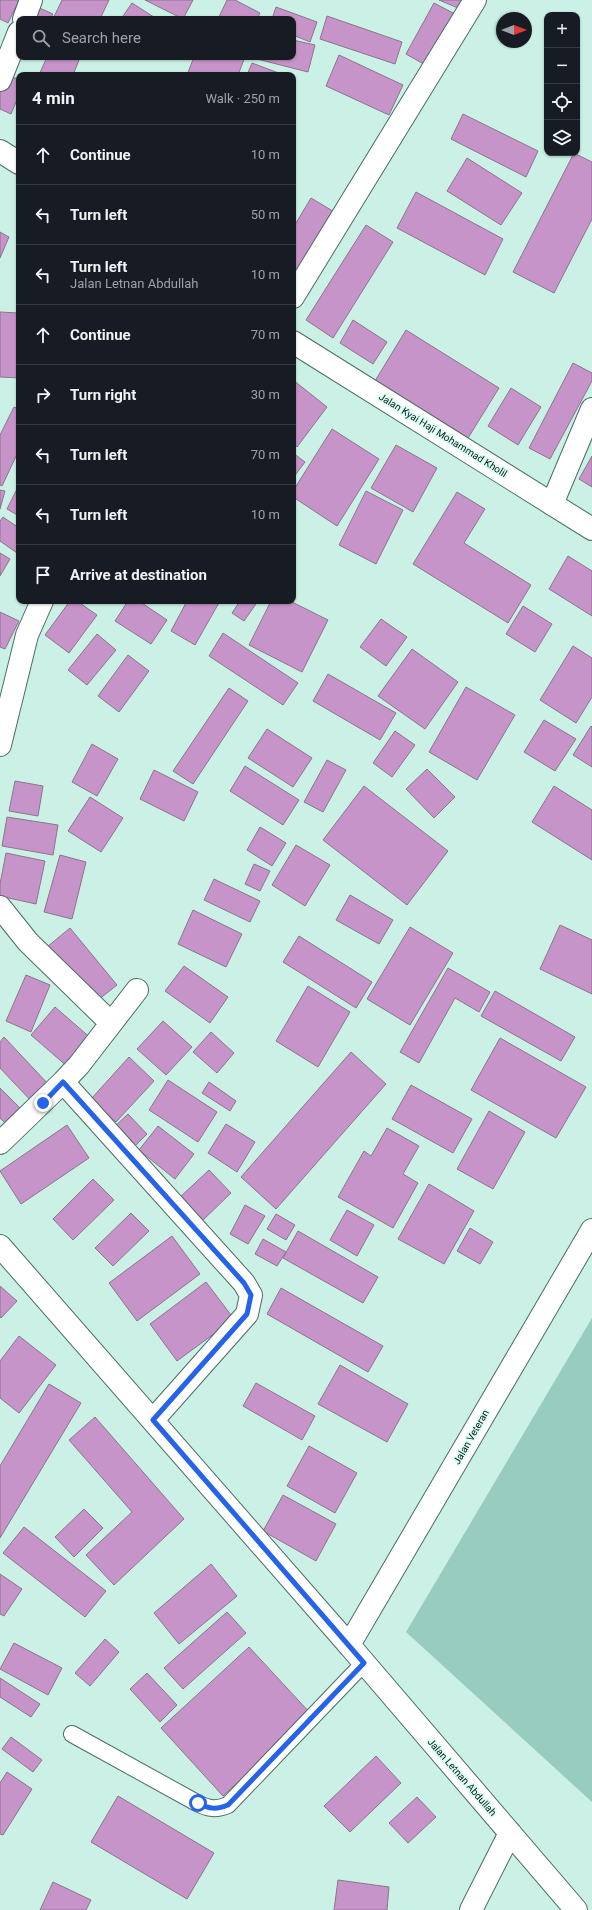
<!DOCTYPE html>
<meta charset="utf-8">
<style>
body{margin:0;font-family:Roboto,sans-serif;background:#242831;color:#f1f3f6}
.controls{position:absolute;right:12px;top:12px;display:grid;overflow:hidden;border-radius:8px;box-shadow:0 1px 3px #0004}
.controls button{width:36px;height:36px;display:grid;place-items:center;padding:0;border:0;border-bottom:1px solid #363941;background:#171b24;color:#f1f3f6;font:20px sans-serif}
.compass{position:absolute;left:496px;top:12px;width:36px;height:36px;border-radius:50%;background:#171b24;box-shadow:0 1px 3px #0004;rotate:90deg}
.stop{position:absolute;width:12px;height:12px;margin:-9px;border:3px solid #2563eb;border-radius:50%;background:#fff}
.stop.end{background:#2563eb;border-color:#fff;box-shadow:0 1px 4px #0008}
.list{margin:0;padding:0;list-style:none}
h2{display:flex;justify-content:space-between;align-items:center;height:52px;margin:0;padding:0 16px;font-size:17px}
h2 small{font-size:13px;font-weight:400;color:#9ea1a6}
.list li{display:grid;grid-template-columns:26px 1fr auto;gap:12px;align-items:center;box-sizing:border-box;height:60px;padding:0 16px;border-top:1px solid #363941}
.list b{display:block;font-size:15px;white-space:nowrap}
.list p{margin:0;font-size:13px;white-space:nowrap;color:#9ea1a6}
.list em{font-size:13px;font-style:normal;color:#9ea1a6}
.icon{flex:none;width:22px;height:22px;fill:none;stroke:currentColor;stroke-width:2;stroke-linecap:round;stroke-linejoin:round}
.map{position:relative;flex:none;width:592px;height:1910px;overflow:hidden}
.search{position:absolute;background:#171b24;box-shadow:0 1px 3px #0004;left:16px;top:16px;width:280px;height:44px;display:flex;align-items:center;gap:10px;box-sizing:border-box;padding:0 14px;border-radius:8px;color:#9ea1a6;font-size:15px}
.panel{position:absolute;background:#171b24;box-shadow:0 1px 3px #0004;left:16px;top:72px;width:280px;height:532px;border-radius:8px}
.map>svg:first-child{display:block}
.green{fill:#97ccbe}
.building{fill:#c794c9;stroke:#8b758b}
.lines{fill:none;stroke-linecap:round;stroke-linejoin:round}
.lane-casing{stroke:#4c6d65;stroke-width:18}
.street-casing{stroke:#4c6d65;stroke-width:24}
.secondary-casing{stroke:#4c6d65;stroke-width:24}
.lane{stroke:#fff;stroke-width:16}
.street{stroke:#fff;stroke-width:22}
.secondary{stroke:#fff;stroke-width:22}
.route{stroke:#2563eb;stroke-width:5}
.labels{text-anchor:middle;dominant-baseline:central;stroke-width:3.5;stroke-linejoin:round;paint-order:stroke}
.street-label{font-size:10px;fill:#0d1b18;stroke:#d8fef4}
</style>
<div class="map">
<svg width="592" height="1910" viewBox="0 0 592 1910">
<rect width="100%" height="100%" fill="#cbf1e7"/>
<path class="green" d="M592,1318v484l-186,-170z"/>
<path class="building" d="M0,0h19l-11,23 -8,-4z
M62,0h47l-9,19h-47z
M145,0h48l-10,19z
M227,0h8l25,13 -3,6h-39z
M439,0h30l-4,11z
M132,3l25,16h-36z
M434,3l21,11 -28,52 -21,-12z
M35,6l18,8 -3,5h-21z
M276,7l41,15 -7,20 -17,-7v-16h-21z
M327,16l75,26 -7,22 -75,-25z
M293,40l22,5 -7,27 -55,-14 40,-1z
M339,55l64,30 -14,30 -63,-29z
M47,57h26l6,3 -6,15h-34z
M194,57h51l-7,18h-51z
M252,63l32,12h-37z
M6,74l13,6v15l-8,19 -11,-5v-21z
M463,114l75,37 -12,26 -75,-38z
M574,153l18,9v57l-38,74 -41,-21z
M467,158l55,35 -21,32 -54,-34z
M416,192l87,47 -18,36 -88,-47z
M311,198l25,15 -43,70v-55z
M366,225l27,17 -60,96 -27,-18z
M0,232l9,5 -9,21z
M0,312l19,1v65l-19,-1z
M353,320l34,22 -14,22 -33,-21z
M406,330l93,58 -31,50 -93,-57z
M573,363l19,10v8l-42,78 -21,-11z
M293,380l34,27 -30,40 -4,-4z
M511,388l30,19 -23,38 -30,-19z
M14,407l5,2v41l-17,36 -2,-1v-50z
M332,429l47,30 -42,67 -44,-29v-6z
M396,445l41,23 -24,44 -42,-24z
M293,453l12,9 -12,16z
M592,456v31l-13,-8z
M19,485v31l-12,-7z
M0,490l5,1 -5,18z
M366,491l37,19 -27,54 -37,-19z
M457,492l28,17 -21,34 67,42 -23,38 -95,-59z
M3,517l16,11v22l-2,3 -17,-12v-20z
M0,553l10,6 -10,17z
M568,556l24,15v45l-43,-27z
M70,601h7l20,14 -28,38 -24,-18z
M128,601h11l28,19 -16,24 -36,-23z
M187,601h33l-25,44 -24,-14z
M240,601h18l-14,20 -12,-8z
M271,601h19l38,19 -26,52 -53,-27z
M523,606l29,18 -17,28 -29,-18z
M0,612l19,9 -14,28 -5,-2z
M381,619l26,18 -21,29 -26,-19z
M223,633l75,50 -15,22 -74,-49z
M97,634l19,16 -29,35 -19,-15z
M573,646l19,12v39l-16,26 -36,-23z
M412,649l46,33 -33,47 -47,-33z
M128,655l21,16 -30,41 -21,-16z
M328,674l68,39 -16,27 -67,-39z
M466,687l49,28 -38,65 -48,-28z
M229,688l19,13 -55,83 -20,-13z
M544,720l32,19 -21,32 -31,-19z
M591,726l1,1v40l-19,-12z
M267,729l45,29 -19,29 -45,-29z
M395,731l20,14 -23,32 -19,-14z
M92,744l26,15 -21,37 -25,-14z
M327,760l19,10 -23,42 -19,-10z
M245,766l54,34 -16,25 -53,-34z
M427,769l28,28 -21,21 -28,-29z
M154,770l44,22 -14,29 -44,-22z
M15,781l28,5 -5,30 -29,-5z
M364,786l84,65 -41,54 -84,-65z
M554,786l38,24v50l-60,-38z
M90,797l33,21 -22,34 -33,-21z
M7,817l51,8 -5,30 -51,-9z
M260,827l26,16 -14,23 -25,-16z
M296,845l34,20 -25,41 -33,-21z
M6,853l39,8 -9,43 -36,-8v-12z
M60,855l26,7 -14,57 -28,-7z
M254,864l16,7 -10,20 -15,-7z
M214,879l46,22 -10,21 -46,-22z
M350,895l43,25 -14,24 -43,-24z
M193,910l49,24 -16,33 -48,-23z
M560,925l32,15v54l-52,-25z
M410,927l43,26 -43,72 -43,-26z
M70,928l47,57 -24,19 -46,-57z
M299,936l73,46 -16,26 -73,-46z
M184,966l44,31 -18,26 -45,-32z
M448,968l42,24 -11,20 -24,-14 -36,65 -19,-11z
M26,975l24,10 -19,47 -25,-11z
M308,986l42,26 -32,55 -42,-26z
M495,991l80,46 -14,24 -80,-45z
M55,1007l38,33 -24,28 -38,-33z
M163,1021l29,26 -26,28 -29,-26z
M211,1032l23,21 -17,20 -24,-21z
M4,1037l46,49 -17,17 -33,-35v-26z
M500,1038l86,49 -30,51 -85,-48z
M351,1052l35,32 -110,125 -35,-32z
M129,1057l25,24 -38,41 -25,-23z
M168,1080l49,32 -19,30 -49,-32z
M209,1082l27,19 -6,10 -28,-18z
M411,1085l61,34 -19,34 -61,-34z
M0,1088l25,25 -15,15 -10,-10z
M489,1111l36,21 -32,57 -36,-20z
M128,1114l19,20 -17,17 -19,-21z
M226,1124l29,18 -18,30 -29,-19z
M67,1125l22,33 -68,46 -21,-33z
M158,1126l36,28 -19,25 -36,-29z
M387,1128l32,18 -16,28 15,9 -25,45 -55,-31 26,-46 7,5z
M209,1170l22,23 -31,30 -22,-24z
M93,1179l21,21 -41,40 -20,-21z
M429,1184l45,27 -30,53 -46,-25z
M245,1205l20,11 -17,28 -18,-10z
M347,1210l27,15 -17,31 -27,-16z
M131,1213l18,18 -36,35 -18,-18z
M276,1214l19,11 -9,15 -19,-11z
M470,1228l23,14 -13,22 -23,-13z
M298,1231l80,46 -15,26 -80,-45z
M172,1236l28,38 -63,47 -28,-38z
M263,1239l23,13 -9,14 -22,-12z
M206,1282l28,37 -57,42 -27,-37z
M0,1286l17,15 -16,17 -1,-1z
M281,1288l102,58 -15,26 -101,-58z
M19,1336l37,29 -37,48 -19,-15v-37z
M340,1365l68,39 -21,38 -69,-38z
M256,1383l59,33 -13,24 -59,-34z
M49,1384l32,19 -81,135v-72z
M95,1417l89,102 -70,66 -28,-30 46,-43 -63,-72z
M309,1446l48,27 -22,40 -48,-27z
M283,1495l53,29 -20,37 -53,-30z
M84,1509l19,19 -29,29 -19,-20z
M24,1527l82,64 -21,26 -82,-64z
M211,1564l26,32 -58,48 -25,-31z
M0,1574l22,15 -18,27 -4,-2z
M227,1612l19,21 -63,56 -19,-21z
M105,1639l14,13 -29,34 -15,-13z
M14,1643l48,25 -14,27 -48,-26z
M249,1647l62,67 -88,82 -62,-68z
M147,1673l30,32 -17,17 -30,-33z
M0,1678l40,26 -9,13 -31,-20z
M11,1737l31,23 -9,12 -31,-23z
M376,1756l25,27 -51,49 -26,-26z
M7,1772l25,17 -29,46 -3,-1v-51z
M118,1796l96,57 -27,46 -96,-57z
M417,1797l19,20 -28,26 -19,-20z
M338,1880l51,7 -2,23h-53z
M53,1882l38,18 -5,10h-46z"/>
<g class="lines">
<g class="lane-casing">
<path id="lane" d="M72,1734l125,69c12,6 19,7 31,2l136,-142"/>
</g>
<g class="street-casing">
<path id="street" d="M24,19l7,-19
M0,80l19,-48
M293,297l182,-297
M552,504l40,-95
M0,745l27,-110 15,-34
M0,907l28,35 83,81
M63,1082l181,201 7,12 -4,19 -94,106
M0,1143l63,-61 16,-17 58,-75
M0,1246l349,399
M471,1910l39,-77"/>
</g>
<g class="secondary-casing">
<path id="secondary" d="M0,151l19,12
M293,342l299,187
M576,1910l-227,-265 243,-415"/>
</g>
<use href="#lane" class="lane"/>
<use href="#street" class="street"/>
<use href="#secondary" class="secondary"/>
</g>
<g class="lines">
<path class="route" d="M43,1103l20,-21 181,201 7,12 -4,19 -94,106 211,243 -136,142c-12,5 -19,4 -30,-2"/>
</g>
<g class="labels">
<g class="street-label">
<text transform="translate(443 435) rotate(32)">Jalan Kyai Haji Mohammad Kholil</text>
<text transform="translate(471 1437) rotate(-60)">Jalan Veteran</text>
<text transform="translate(462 1777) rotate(49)">Jalan Letnan Abdullah</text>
</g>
</g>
</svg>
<div class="controls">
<button>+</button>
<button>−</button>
<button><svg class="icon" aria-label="locate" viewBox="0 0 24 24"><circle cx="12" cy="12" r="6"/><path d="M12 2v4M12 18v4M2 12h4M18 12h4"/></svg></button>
<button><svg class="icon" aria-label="layers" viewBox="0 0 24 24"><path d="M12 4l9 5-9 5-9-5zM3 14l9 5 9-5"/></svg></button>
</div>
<svg class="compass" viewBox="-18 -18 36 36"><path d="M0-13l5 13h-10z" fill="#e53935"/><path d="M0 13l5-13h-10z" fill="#9ea1a6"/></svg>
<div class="stop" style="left:198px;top:1803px"></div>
<div class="stop end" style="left:43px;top:1103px"></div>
<div class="search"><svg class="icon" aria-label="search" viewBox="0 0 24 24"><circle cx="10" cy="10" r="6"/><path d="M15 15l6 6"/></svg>Search here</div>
<section class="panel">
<h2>4 min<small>Walk · 250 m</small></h2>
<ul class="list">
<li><svg class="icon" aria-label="ahead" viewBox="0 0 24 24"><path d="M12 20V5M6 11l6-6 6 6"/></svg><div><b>Continue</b></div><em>10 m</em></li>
<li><svg class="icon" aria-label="left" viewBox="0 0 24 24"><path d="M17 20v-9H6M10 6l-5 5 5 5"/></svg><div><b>Turn left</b></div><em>50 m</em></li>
<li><svg class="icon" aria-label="left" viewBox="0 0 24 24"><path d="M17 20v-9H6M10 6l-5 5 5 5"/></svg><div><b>Turn left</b><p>Jalan Letnan Abdullah</p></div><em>10 m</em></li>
<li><svg class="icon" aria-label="ahead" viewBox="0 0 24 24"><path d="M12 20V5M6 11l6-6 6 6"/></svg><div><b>Continue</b></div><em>70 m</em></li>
<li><svg class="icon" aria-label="right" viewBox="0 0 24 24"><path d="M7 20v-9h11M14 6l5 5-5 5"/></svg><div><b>Turn right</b></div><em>30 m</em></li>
<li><svg class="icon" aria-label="left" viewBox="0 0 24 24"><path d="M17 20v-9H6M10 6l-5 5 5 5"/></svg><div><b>Turn left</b></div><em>70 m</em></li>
<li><svg class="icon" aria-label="left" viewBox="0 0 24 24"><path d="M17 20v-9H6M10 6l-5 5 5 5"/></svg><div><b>Turn left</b></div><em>10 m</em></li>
<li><svg class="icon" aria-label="arrive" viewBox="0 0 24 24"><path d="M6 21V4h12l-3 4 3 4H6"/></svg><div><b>Arrive at destination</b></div></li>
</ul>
</section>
</div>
